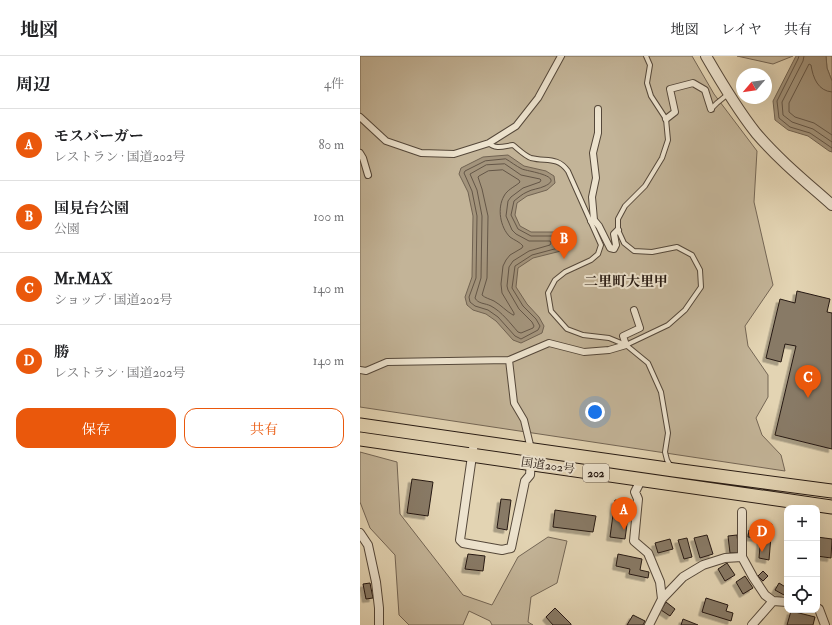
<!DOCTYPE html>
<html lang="ja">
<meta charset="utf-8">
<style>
body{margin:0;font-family:"IM FELL Double Pica","Noto Serif JP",serif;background:#f2f2f2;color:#202124}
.controls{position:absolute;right:12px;bottom:12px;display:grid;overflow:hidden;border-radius:8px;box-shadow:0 4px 16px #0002}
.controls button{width:36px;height:36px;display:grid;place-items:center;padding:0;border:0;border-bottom:1px solid #e0e0e0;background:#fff;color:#202124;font:20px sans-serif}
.compass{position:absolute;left:376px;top:12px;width:36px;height:36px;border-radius:50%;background:#fff;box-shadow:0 4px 16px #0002;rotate:241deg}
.you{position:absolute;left:235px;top:356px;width:14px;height:14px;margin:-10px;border:3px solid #fff;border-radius:50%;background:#1a73e8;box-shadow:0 0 0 6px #1a73e833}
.badge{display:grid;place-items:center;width:26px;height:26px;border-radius:50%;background:#ea580c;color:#fff;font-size:13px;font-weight:700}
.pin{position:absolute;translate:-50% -33px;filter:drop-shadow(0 1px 2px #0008)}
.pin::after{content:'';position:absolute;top:21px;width:14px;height:12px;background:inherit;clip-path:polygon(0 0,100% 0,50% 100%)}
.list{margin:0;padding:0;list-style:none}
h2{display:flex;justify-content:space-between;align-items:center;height:52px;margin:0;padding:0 16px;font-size:17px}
h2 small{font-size:13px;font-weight:400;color:#757577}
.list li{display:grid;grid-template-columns:26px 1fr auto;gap:12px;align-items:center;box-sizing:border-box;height:72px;padding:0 16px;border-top:1px solid #e0e0e0}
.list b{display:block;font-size:15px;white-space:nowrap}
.list p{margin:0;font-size:13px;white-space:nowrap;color:#757577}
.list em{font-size:13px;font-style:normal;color:#757577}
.actions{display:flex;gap:8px;padding:12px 16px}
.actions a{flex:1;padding:9px 0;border:1px solid #ea580c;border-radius:12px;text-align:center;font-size:14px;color:#ea580c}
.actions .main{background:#ea580c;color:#fff}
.icon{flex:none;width:22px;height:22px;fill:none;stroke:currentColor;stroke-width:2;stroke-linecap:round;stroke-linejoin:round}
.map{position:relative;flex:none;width:472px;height:569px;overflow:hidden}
header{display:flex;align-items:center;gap:24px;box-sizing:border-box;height:56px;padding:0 20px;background:#fff;border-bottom:1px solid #e0e0e0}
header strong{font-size:19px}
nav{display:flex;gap:22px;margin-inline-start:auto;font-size:14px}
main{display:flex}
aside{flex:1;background:#fff}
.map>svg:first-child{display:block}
.green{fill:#c3b498;stroke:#746655}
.water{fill:#a3947c;stroke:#716352}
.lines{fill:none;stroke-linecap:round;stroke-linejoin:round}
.shore{stroke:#645647;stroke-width:1}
.building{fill:#887a66;stroke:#261912;filter:url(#shadow)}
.service-casing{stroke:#55483a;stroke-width:6}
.pedestrian-casing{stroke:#55483a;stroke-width:8}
.minor-casing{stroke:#55483a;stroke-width:10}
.tertiary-casing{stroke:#55483a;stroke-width:12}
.trunk-casing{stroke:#261912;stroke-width:15}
.service{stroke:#ede3ce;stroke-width:4}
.pedestrian{stroke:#ede3ce;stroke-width:6}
.minor{stroke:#ede3ce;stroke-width:8}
.tertiary{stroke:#ede3ce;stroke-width:10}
.trunk{stroke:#e3d4b3;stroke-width:13}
.labels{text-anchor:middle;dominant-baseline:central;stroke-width:4;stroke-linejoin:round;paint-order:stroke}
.shield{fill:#ede3ce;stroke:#62564a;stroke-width:1}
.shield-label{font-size:11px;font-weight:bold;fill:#261912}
.street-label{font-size:12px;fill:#261912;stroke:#ede3ce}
.quarter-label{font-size:14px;font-weight:bold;fill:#261912;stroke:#ede3ce}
</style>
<header>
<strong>地図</strong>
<nav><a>地図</a><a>レイヤ</a><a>共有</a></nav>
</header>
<main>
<aside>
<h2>周辺<small>4件</small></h2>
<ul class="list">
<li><span class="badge">A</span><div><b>モスバーガー</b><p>レストラン · 国道202号</p></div><em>80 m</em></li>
<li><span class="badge">B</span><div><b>国見台公園</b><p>公園</p></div><em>100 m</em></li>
<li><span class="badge">C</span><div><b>Mr.MAX</b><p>ショップ · 国道202号</p></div><em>140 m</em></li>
<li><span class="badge">D</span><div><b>勝</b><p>レストラン · 国道202号</p></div><em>140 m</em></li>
</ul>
<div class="actions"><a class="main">保存</a><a>共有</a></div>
</aside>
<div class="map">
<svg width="472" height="569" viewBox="0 0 472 569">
<defs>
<filter id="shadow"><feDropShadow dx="-3.5" dy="3.5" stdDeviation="0" flood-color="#0004"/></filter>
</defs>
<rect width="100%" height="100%" fill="#e3d4b3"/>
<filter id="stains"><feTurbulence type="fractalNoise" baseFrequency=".005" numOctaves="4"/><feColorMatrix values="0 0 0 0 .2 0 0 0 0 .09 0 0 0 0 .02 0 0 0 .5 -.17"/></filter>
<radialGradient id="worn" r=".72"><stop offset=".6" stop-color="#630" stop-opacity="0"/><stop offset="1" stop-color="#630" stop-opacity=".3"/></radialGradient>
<path class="green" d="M0,0h332l22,38 43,57 -3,51 19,83 -28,41 3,20 20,29v22l-12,21 6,17 19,20 4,16 -425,-64z
M377,0h56l-20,8z
M466,0h6v25l-5,-13z
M0,396l37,10 3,52 63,81 29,10 26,-48 30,-20 19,4 -10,42 -26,14 -3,25 5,3h-41l-2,-4 -21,-10 -6,14h-54l-10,-10 -4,-60 -25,-27 -10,-26z"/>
<path class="water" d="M436,0h30l1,12 5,13v71l-3,-1 -21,-15 -20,-6 -13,-10 -2,-19z
M148,99l16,11 22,5 8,5 1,7 -8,7 -20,6 -10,7 -2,12 5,11 11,6h28l7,4 4,9 -5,5 -32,8 -15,10 -2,19 11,17 12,13 5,9 -2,7 -21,10 -8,-3 -17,-19 -10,-7 -13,-4 -6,-5 -2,-8 7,-20 1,-61 -5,-24 -9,-18 2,-6 22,-11z"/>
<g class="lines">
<path class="shore" d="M439,0l-1,3 -21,42 2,17 11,9 20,6 22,15
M444,0l-1,5 -21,41 1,13 9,7 21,7 19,13
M472,36c-14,-1 -19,-14 -21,-27l-2,-1 -20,39v9l6,5 19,6 18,12
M146,103c5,3 10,7 16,10 4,2 44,7 23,17 -6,3 -13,3 -18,6 -5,2 -9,6 -13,9l-3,14 7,14 13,7h27l5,3 2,4 -3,4 -30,8 -17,11 -3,22 11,18 13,13 4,7 -2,4 -17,9 -6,-3 -17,-19 -10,-7 -13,-4 -5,-4 -1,-5 7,-19 1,-62 -5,-25 -8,-18 1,-2 20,-10z
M145,108l16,11 19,4 1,1 -1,2 -17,6 -12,9 -3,4 -2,15 6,14 4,4 13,7h21l1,2 -1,2 -21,6 -16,10 -4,6 -2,19 1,4 11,19 13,13 2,4 -1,2 -12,5 -3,-1c-8,-9 -16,-20 -27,-26 -6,-3 -13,-2 -16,-8l6,-20 1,-62 -5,-26 -7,-16 16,-9z
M143,114l16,10 1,2 -1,1c-5,4 -12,7 -15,13 -7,12 -4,31 6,41 4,3 10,5 13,9l-1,2 -12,7 -4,5 -3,6 -2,18 1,9 12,20v2h-1c-7,-4 -12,-10 -19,-14 -4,-2 -9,-3 -12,-6l5,-17 1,-62 -6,-27 -4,-12 1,-1 9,-5z"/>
</g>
<path class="building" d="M437,235l33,8 -3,13 5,1v136l-57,-14 21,-89 -11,-2 -4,18 -15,-4 14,-59 15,4z
M52,423l21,3 -5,34 -21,-3z
M141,443l10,1 -4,30 -10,-2z
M255,444l15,2 -5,37 -15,-2z
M195,454l41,6 -3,16 -40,-5z
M402,467l10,1 -3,36 -10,-2z
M394,470h5l-1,12 -10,-1 1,-7 4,1z
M347,479l6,19 -13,4 -6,-20z
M377,479l2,18h-9l-2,-17z
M457,481l15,2 -1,19 -14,-2z
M327,482l5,19 -8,2 -6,-19z
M310,483l3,10 -15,4 -3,-10z
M108,498l17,2 -2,15 -18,-2z
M258,498l24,5 -2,11 9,2 -1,6 -19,-4 1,-5 -14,-3z
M367,507l8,12 -10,6 -7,-12z
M403,515l5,5 -5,5 -5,-5z
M385,520l8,12 -10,6 -7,-12z
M10,527l3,15 -7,1 -3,-15z
M419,527l8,5v3l-3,4 -9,-5z
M346,542l22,7 -2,6 7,2 -2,8 -29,-9z
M306,546l9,7 -5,7 -9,-6z
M195,552l16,16v1h-18l-7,-8z
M431,555l24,6 -2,8h-26z
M273,559l12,6 -2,4h-16z
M323,563l15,6h-17z"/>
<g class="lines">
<g class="service-casing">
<path id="service" d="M351,53l6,-6 11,-9
M129,87c6,7 16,3 24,2 5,4 12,11 18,13 15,4 26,-2 37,13l33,74 -3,9 -7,6 -26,12 -10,8 -7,13 3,18 16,18 16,6 26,3 17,7 22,18 13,29 7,41 -3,19 2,8 4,7
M266,289l42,-20 17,-15 16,-23 -1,-17 -8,-15 -15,-8 -25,5 -18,-1 -10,-8 -6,-13v-11l7,-13 20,-20 17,-28 6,-18 -2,-21 -15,-23 -4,-13 3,-18 -4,-9"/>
</g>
<g class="pedestrian-casing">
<path id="pedestrian" d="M0,61l26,24 35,12 33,1 35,-11 27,-17 22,-28 23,-42
M306,63l9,-7 -5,-23 23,-6 12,7 6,19
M0,97l3,5 5,17
M234,164l-2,-23 4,-19 -3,-25 5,-20v-24
M231,165l3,-1 5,6 11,22 4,1 2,-4 -2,-11 4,-4
M149,304l5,43 10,17 7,29
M0,314l6,1 21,-9 122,-2 40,-17 35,9 25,-2 17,-5 -3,-9 17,-8 -6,-18"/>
</g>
<g class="minor-casing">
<path id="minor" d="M114,386l-14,98 3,3 39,7 9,-2 14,-67 5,-6 1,-14
M281,424l-6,12 3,7 -4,42 14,12 12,29 2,17
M382,456v45l11,20 12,18 8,6 14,1
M0,477l8,12 8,37 3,26v17
M457,552l2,1 6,16
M289,569l13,-26 21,-22 20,-12 22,-7 17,-1
M392,569l21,-24"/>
</g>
<g class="tertiary-casing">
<path id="tertiary" d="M346,0c15,26 31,53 50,77 23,27 50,49 76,72"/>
</g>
<g class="trunk-casing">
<path id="trunk" d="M0,369l314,45 158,21
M0,383l472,68"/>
</g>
<use href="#service" class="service"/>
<use href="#pedestrian" class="pedestrian"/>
<use href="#minor" class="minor"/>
<use href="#tertiary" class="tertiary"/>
<use href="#trunk" class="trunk"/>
</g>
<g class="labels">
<rect class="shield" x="223" y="408" width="26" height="18" rx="3"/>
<g class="shield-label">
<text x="236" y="417">202</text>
</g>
<g class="street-label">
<text transform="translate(188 410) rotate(8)">国道202号</text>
</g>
<g class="quarter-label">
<text x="266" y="225">二里町大里甲</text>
</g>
</g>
<rect width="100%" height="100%" filter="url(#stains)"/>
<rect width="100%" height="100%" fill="url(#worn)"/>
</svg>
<div class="controls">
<button>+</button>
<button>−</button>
<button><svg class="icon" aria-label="locate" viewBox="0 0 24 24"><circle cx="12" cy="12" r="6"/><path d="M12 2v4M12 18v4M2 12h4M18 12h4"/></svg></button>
</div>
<svg class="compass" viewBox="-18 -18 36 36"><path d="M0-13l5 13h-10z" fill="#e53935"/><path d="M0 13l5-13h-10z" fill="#757577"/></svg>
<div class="you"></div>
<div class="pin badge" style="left:264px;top:474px">A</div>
<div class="pin badge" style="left:204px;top:203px">B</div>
<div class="pin badge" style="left:448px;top:342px">C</div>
<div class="pin badge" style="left:402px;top:496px">D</div>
</div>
</main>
